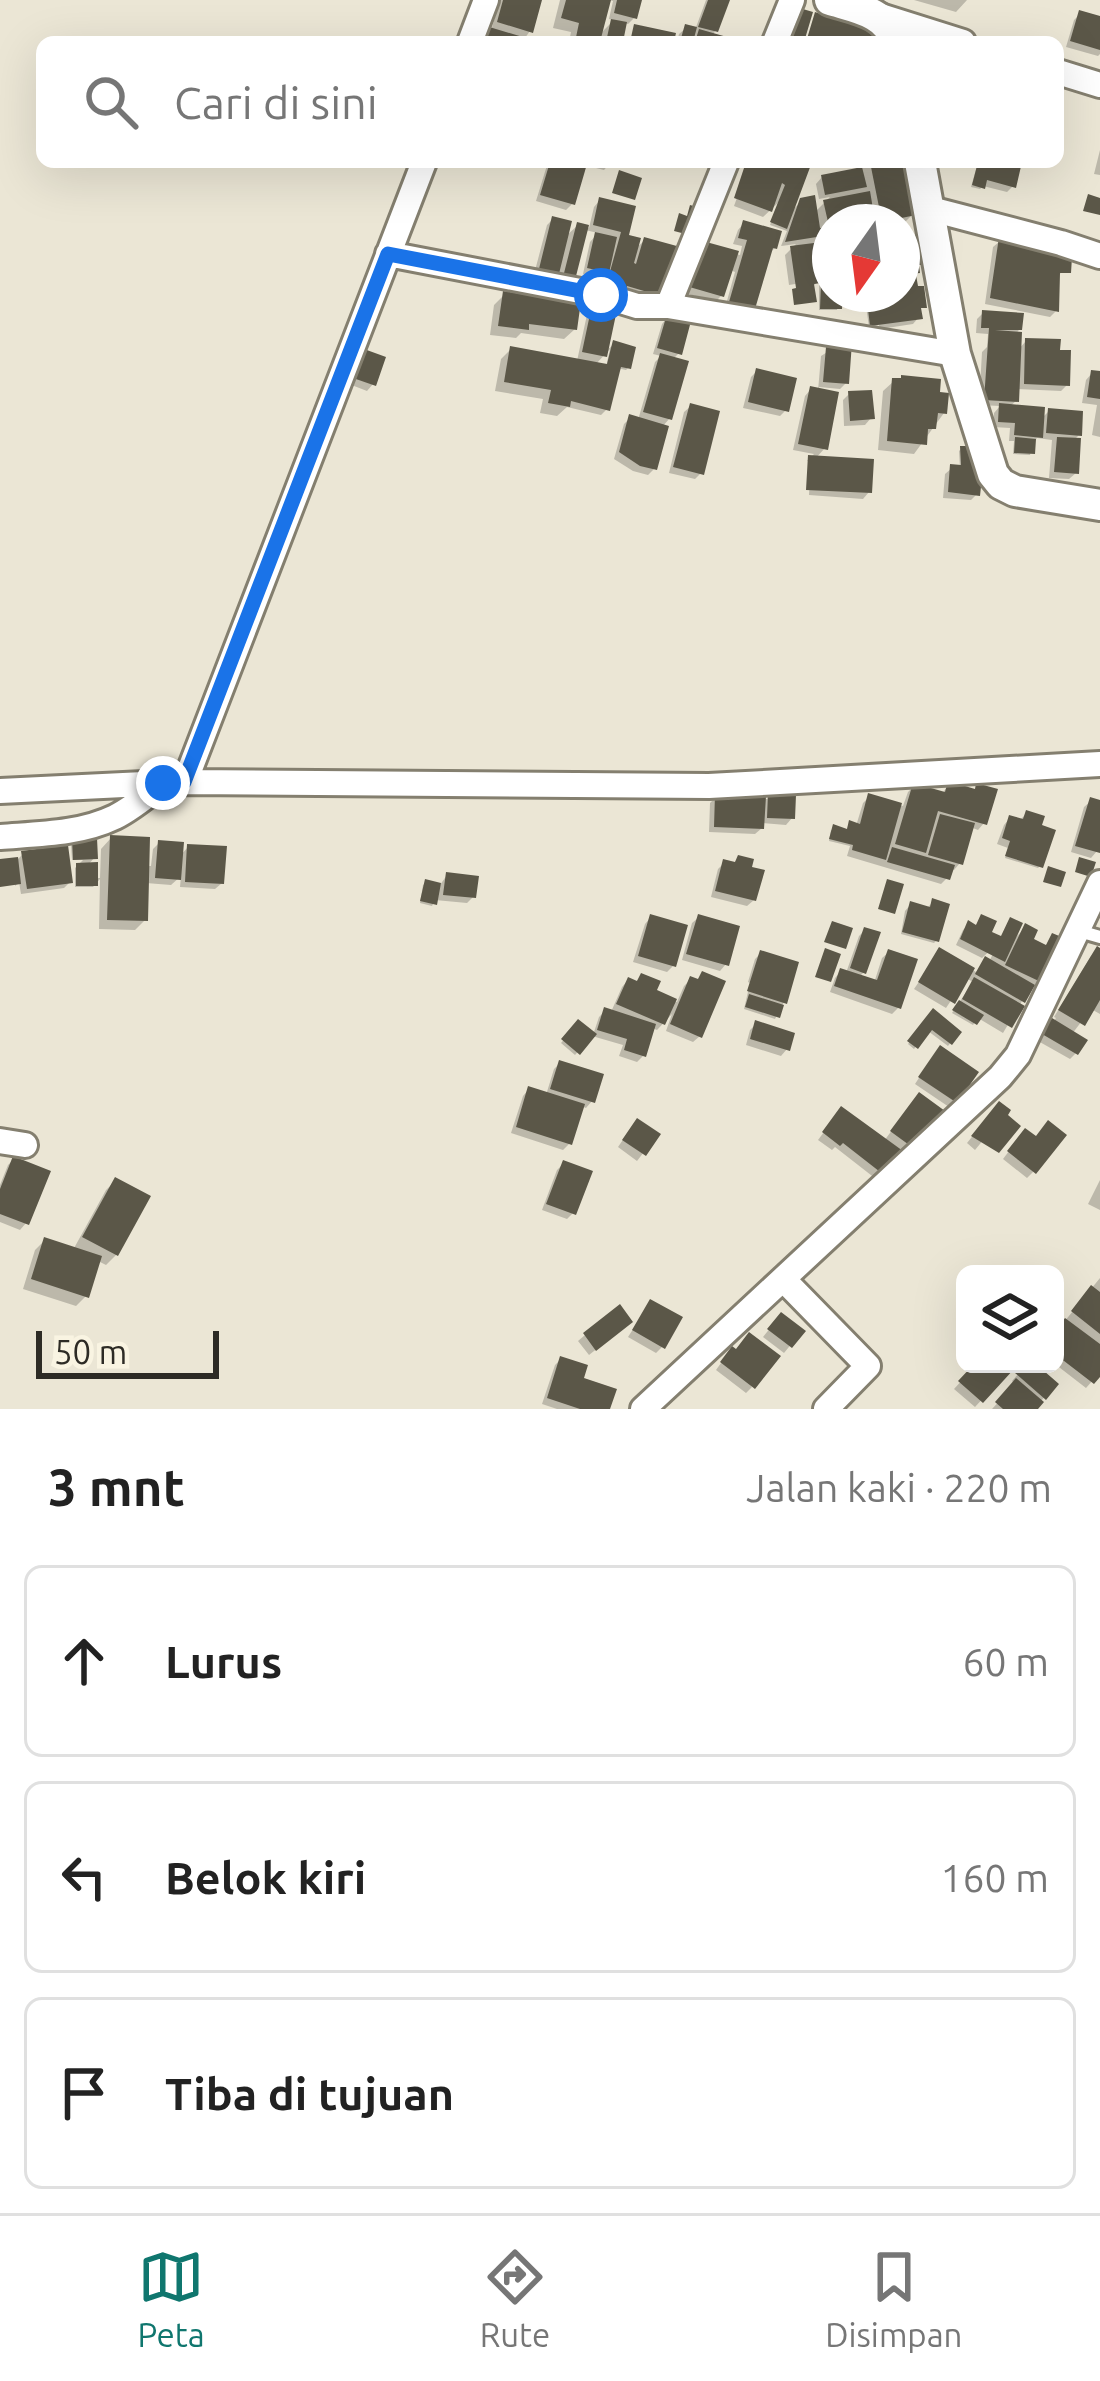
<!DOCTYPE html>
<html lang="id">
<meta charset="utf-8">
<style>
body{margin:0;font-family:Ubuntu,sans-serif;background:#f2f2f2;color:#222}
.controls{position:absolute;right:36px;bottom:36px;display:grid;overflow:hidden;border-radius:18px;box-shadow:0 12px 48px #0002}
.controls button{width:108px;height:108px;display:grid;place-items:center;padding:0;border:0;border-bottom:3px solid #e0e0e0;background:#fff;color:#222;font:60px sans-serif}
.compass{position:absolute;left:812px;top:204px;width:108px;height:108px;border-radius:50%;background:#fff;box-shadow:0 12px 48px #0002;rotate:194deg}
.scale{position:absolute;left:36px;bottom:30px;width:183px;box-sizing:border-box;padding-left:12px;border:6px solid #2d2b25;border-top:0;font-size:33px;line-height:42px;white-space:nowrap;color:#2d2b25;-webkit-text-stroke:9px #f9f4e2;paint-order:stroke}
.stop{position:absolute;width:36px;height:36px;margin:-27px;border:9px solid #1a73e8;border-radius:50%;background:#fff}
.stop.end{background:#1a73e8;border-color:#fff;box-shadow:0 3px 12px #0008}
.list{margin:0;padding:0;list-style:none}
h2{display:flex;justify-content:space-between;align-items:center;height:156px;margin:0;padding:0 48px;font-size:51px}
h2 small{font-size:39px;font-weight:400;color:#767676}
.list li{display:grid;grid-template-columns:78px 1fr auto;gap:36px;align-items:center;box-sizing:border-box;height:192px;margin:0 24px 24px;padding:0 24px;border:3px solid #e0e0e0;border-radius:18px}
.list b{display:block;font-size:45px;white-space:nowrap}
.list em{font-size:39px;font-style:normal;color:#767676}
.icon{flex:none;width:66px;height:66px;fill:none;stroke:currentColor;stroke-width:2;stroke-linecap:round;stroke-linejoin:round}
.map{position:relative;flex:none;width:1100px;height:1409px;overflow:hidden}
.search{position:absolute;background:#fff;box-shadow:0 12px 48px #0002;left:36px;right:36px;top:36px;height:132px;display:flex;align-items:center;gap:30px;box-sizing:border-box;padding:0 42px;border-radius:18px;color:#767676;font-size:45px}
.sheet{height:804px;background:#fff}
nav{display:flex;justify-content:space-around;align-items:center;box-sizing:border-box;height:168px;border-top:3px solid #e0e0e0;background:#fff;font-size:33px;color:#767676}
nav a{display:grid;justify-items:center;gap:6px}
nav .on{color:#0f766e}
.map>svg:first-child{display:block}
.shadow{fill:#0003;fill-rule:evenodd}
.building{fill:#5b5748}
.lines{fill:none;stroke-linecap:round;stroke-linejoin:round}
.service-casing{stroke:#847f6f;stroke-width:18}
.minor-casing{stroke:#847f6f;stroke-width:30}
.tertiary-casing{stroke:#847f6f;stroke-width:36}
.service{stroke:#fff;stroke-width:12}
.minor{stroke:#fff;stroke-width:24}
.tertiary{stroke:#fff;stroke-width:30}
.route{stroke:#1a73e8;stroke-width:15}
</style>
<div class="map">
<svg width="1100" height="1409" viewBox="0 0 1100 1409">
<rect width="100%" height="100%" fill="#ebe6d5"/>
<path class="shadow" d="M500,0h39l-9,31 -8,11 -31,-11z
M560,0h48l-9,35 15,-15 -5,-1 4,-18 -4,-1h30l-4,17 -7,7 -4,-1 -4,19h-51l2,-10 -18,-4z
M706,0l20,1 -13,35 22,6h-58l2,-8 7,-6 9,2z
M914,0h53l-11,12z
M1080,14l20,6v34l-2,2 -32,-9 8,-27z
M1100,150v25l-6,-1z
M548,162l26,1 37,-1 -7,8 -20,-5 -12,39 -6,6 -30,-9z
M750,162h60l-20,51 12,-13 13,12 15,-15 -11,2 -3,-15 6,-7 38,-9 6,-6h43l4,52 -11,11v-3h-72v72h10l-3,16h-18v-29l-5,4v-4l-25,4 -4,-30 11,-11 -15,2 6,-15 -17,-6 9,-23 -16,15 -29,-11z
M978,162h41l-6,24 -6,6 -24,-6 -3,3 -9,-2z
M600,200l34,50 11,-10 20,56 -63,-4 3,-13 -22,-5 7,-32 8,-9 -13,-3 -13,53 -15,4 4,-13 -13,12 -16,-4 15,-57 6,-6 12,18 13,-12 11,3 5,-21z
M744,223l31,25 -7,6 -15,53 -28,1 10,-36 -5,-2 -8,25 -7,7 -33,-10 18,-49 40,12 2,-9 -9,-2 5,-14z
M912,240l7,77 -6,7 -33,5 -1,-4 -10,2 -3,-21 10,-4 -1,-8h27v-53z
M1000,241l68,30 -10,3 -2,37 -6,6 -65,-13 8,-57z
M523,289l52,40 -11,10 -43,-6 -5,5 -26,-3 4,-30 10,-10 12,1z
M594,303l11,49 9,-8 14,24 -2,2 -9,-2 -10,41 -6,6 -34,-8 -10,9 -17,-3 3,-14 -48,-8 6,-32 10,-10 66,12 11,-51zM610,349l-4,18 -11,-2z
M983,313l37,16 -6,6 4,15 8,-9 41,44 -6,6 -44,-2 -1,12 -7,6 32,12 8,-8 30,24 -6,6 3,32 -7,6 -20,-1 3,-38 -15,-2 -4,5 -3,12 -17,-1 1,-13h-5l1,-13 -17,-1 1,-14 6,-7 -21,-1 3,-53 5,-5 1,-13 -12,-1 1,-14z
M668,317l11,36 -6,6 -3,59 -8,9 -8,42 -6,6 -15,-4 -19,-12 10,-35 6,-6 8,2 17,-58 6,-6 -8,-2 9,-30z
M840,344l7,38 -7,7 -21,-2 6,61 -10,11 54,33 -6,7 -54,-4 2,-34h-4l7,-7 -21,-4 12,-54 6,-7 7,2 3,-35z
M358,358l15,26 -6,7 -18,-7z
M757,371l29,39 -6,6 -37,-8 8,-31z
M1092,373l8,1v63l-8,-2 5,-30 -15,-2 4,-23z
M894,381l43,14 7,18 -30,41 -36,-4 5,-59z
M849,394l22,24 -6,7 -21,1 -1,-26z
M691,406l10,67 -6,6 -26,-6 15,-61z
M961,449l16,45 -6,6 -28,-2 2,-24 7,-6h8l-1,-17z
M949,784l24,7 4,-4 7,36 -6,7 -8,-3 -10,36 -6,7 -4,-1 -3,9 -6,6 -94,-28 3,-10 -21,-5 2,-11 15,2 2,-6h8l7,-23 6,-6 34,9 5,-14 6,-6 28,8z
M770,796l22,22 -6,7 -24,-2v5l-7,6 -46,-2 1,-29 6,-6 51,2z
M1091,801l9,2v38l-3,10 -6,7 -20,-6 13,-45z
M1027,813l13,53 -2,2 -33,-10 3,-10 -11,-4 7,-19 6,-7 9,3z
M111,838l35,28h5l2,-17 6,-6 21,13 8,-9 34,36 -7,6 -35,-2 1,-11 -10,9 -25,-2 -1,37 -10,10 -36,-1 1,-50 -7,8h-18v-19l8,-8h-11l-1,-16 3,-2 21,15 -8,9 8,12h5l1,-29z
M23,854l47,28 -6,6 -43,6 -2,-12 -4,4v-4l-15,2v-22l17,-2z
M739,858l9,11 6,31 -7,6 -36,-9 7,-28 6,-6 8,2z
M447,875l26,22 -6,6 -32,-3 -3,6 -12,-3 3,-18 3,-2 14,2z
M933,902l3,39 -2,2 -33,-9 4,-23 6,-7 15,5z
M651,917l22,49 -6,6 -34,-10 12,-38z
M699,917l27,47 -6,7 -38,-11 10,-37z
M982,918l6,15 25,7 13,-13 4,14 14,7 9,-12 -13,45 -6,7 -3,-2 -28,47 -25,-15 -5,7 -21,-12 21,-31 -7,-4 -20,30 -32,-19 26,-38 36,21 10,-12 3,2 9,-19 -16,15 -26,-13 7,-15 6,-6 5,3z
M865,930l-1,42 -5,5 15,6 8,-25 7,-6 9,56 -6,6 -62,-22 5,-14 6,-7 5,2 13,-37z
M1100,952v62l-9,-5 -19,25 4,19 -6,6 -32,-18 18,-23 -2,-1 37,-61z
M761,953l23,49 -9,17 -31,-10 6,-26 -2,-1 7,-23z
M703,974l-3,62 -7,6 -27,-11 6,-17 -15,16 -5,-2 -9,28 -6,6 -18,-6 4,-11 -31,-9 -17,19 -14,-12 18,-20 14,12 6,-18 6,-6 6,1 11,-25 6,-7 7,3 6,-7 12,16 24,10 7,-16 7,-7 5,2z
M933,1012l25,21 -10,13 -20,-15 -14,18 -6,-5z
M756,1024l31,25 -6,7 -35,-11 4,-15z
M934,1055l21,46 -6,6 -34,-23z
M560,1063l32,38 -6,7 -5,-2 -12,38 -6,6 -52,-17 12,-37 6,-7 17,6 8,-26z
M913,1102v46l-37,31 -41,-32 -3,3 -14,-10 18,-24 48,25z
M993,1111h14l-32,39 -8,-7z
M631,1128l26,7 -20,26 -19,-14z
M1019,1138l16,1 -2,33 -6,6 -24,-19z
M14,1159l12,64 -6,7 -20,-8v-37l8,-20z
M564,1163l9,50 -6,6 -25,-9 15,-40z
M116,1180v75l-10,10 -8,-4 -12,35 -10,10 -53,-17 12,-39 10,-10 28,10 33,-60z
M1100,1180v30l-12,-6z
M1100,1278v94l-14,16 -31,-24v-31z
M650,1303l12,44 -6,6 -28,-16z
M775,1322l27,9 -18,22 -21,-16z
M623,1328l-34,27 -11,-14 7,-6z
M726,1356l26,31 -6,6 -30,-23z
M561,1359l19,21 27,29h-50l-15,-5 13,-39z
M977,1364h34l-3,3 2,2 -35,38 -21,-18z
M1027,1364h4l24,21 -21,24h-42l23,-25 -3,-3z"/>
<path class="building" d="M503,0h39l-9,33 -36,-11z
M566,0h45l-11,42h-25l4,-19 -18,-5z
M617,0h25l-5,19 -23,-6z
M708,0h22l-12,32 -20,-5z
M796,7l17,5 -9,30h-20z
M1079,10l21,6v34l-30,-9z
M815,12l77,26 -2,4h-84z
M611,19l16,3 -4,20h-17z
M634,24l42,9 -2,9h-44z
M685,24l12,3 -4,15h-13z
M486,26l40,12 -1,4h-44z
M699,29l42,12v1h-46z
M550,162l37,2 -12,41 -35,-10z
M746,162h66l-25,67 -17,-7 15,-37 -3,-2 -10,29 -38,-14z
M870,162h42l4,53 -34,7z
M978,162h44l-6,26 -29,-8 -2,9 -13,-4z
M862,167l5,20 -42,8 -4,-20z
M619,170l23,8 -7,22 -23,-7z
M870,191l4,24 -46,7 -5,-22z
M1088,194l12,4v17l-17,-4z
M815,195l5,33 10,-1v40h-3l-4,-31 -38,6 15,-44z
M599,197l37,9 -7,29 12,3 -7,25 2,1 8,-27 40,11 -16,50 -41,-12 -1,6 -20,-6 15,-54 -28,-7z
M690,205l10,3 -7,28 -19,-5 5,-18 8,3z
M552,216l20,5 -15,61 -20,-5z
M743,220l39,11 -5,18 -4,-1 -18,61 -26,-7 18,-62 -9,-2z
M577,222l12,3 -15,59 -12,-3z
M595,232l22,5 -8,36 -22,-5z
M914,236l2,11 4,-1 3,19h-4l1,8 -18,2v-37z
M999,237l61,13v6l12,1 -1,16h-11l-1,39 -69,-14z
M699,240l40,11 -15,46 -38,-11z
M814,243l6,37h10v14h13l-1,15h-22l1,-26 -7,1 3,18 -23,3 -2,-16 4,-1 -6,-42z
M916,275l2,11h6l3,22h-6l2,11 -53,7 -3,-25 14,-3v-4h21v-17z
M522,286l60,8 -5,36 -48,-6v6l-31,-4 5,-35 18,3z
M845,294h19l2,8 -19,3z
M593,300l25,5 -11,52 -25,-5z
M982,310l42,3 -2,17h-27l27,2 -3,70 -35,-2 5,-72h-8z
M667,314l24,7 -9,34 -25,-7z
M1025,338l36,1 -1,11h11l-1,36 -46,-2z
M613,340l23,7 -5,22 -10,-2 -11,44 -39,-10 -1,6 -22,-4 3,-13 -47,-8 6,-36 97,18z
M839,341l13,1 -3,42 -26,-2 3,-35 12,1z
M364,349l22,8 -10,29 -23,-8z
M660,353l29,8 -17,59 -29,-8z
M756,368l41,10 -8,34 -41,-10z
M1091,370l9,1v28l-13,-2z
M901,375l40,4 -1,13 9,1 -2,21 -9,-1 -2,16h-8l-1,16 -40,-4 5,-63h9z
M810,386l29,6 -11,58 -30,-6z
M872,390l3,29 -25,2 -2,-30z
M690,403l30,8 -16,64 -31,-8z
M999,403l46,4 -2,31 -29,-3 1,-12 -17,-1z
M1048,408l35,3 -1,25 -36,-3z
M629,414l40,12 -12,44 -17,-4 -21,-14z
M1015,437l21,2 -1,15 -21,-1z
M1057,437l24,1 -2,36 -25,-2z
M960,446h10l13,22 -3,28 -32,-4 2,-28 11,1z
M808,455l66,4 -2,34 -66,-3z
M948,781l27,8 1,-6 22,6 -11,36 -49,-14 -12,42 -31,-9 18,-61 32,9z
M768,793l28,2 -1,24 -28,-1z
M868,793l34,10 -16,57 -34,-10 1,-5 -24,-6 4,-15 14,5 2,-9 11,4z
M715,794l51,2 -2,33 -50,-2z
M1090,797l10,3v53l-25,-7z
M1026,810l19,6 -3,9 14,5 -13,38 -38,-12 5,-15 -8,-3 7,-23 14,4z
M940,814l35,9 -12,42 -35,-10z
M110,835l40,2 -2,84 -41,-1z
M97,838l1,21 -25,1 -1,-21z
M158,840l26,2 -3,38 -26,-2z
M187,844l40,2 -3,38 -39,-2z
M68,845l5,38 -46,6 -6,-38z
M892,847l63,18 -5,15 -63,-18z
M738,855l16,4 -2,8 13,3 -9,31 -41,-10 8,-32 12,3z
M18,857l3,27 -21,3v-28z
M1079,857l17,5 -5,15 -16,-5z
M98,862v24h-22v-23z
M1048,866l18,6 -5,15 -18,-5z
M446,872l33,4 -3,22 -33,-3z
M425,879l16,4 -4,22 -17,-4z
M887,879l17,5 -9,30 -17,-5z
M932,898l18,6 -11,38 -37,-10 8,-31 20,6z
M650,914l38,11 -12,42 -38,-11z
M698,914l42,12 -11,40 -43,-12z
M981,914l16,7 -5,11 9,4 9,-19 13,6 -18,39 -45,-23 8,-19 8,5z
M832,921l21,7 -7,21 -22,-7z
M1025,923l13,7 -4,9 12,6 6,-12 12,5 -21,45 -38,-18z
M864,927l17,5 -15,42 -16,-6z
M1097,946l3,2v52l-15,26 -27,-16z
M939,947l36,21 -20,36 -37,-22z
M825,948l16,6 -10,28 -16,-5z
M888,949l30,10 -17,50 -67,-23 6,-18 37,12z
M760,950l39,12 -12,42 -40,-13z
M985,956l50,29 -10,18 -50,-29z
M702,971l24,10 -24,57 -32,-14 20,-48 8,3z
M641,973l20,8 -4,9 20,9 -12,26 -49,-21 12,-27 9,4z
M974,977l51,29 -13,22 -50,-29z
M749,994l35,11 -4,13 -35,-11z
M959,1000l25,15 -7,10 -25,-15z
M604,1007l52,17 -10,33 -22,-7 3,-11 -30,-9z
M933,1008l29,24 -10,13 -20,-15 -14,19 -11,-8z
M1052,1018l36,22 -10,15 -36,-21z
M578,1019l19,15 -17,21 -19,-16z
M755,1020l40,13 -5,18 -40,-12z
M940,1045l39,27 -22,31 -39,-26z
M559,1060l45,14 -9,29 -45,-14z
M528,1086l57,18 -13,41 -56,-18z
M919,1092l26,19 -29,39 -26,-19z
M999,1101l12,9 -3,5 13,11 -22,27 -28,-17z
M841,1106l62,45 -19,24 -41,-32 -3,3 -18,-14z
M637,1118l24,16 -15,22 -24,-16z
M1048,1120l19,15 -31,39 -29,-23 18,-23 11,8z
M13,1156l38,15 -22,54 -29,-11v-25z
M563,1160l30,11 -17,44 -30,-11z
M115,1177l36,19 -33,60 -36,-19z
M44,1237l58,19 -13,42 -58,-19z
M1091,1285l9,7v42l-29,-23z
M650,1299l33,18 -18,32 -33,-19z
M620,1304l13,18 -37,29 -13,-18z
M781,1312l25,19 -14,17 -25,-19z
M1065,1318l35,26v33l-6,7 -39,-30v-23z
M749,1332l32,24 -26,33 -35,-27 12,-16 4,3z
M560,1356l28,9 -4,13 33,11 -7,20h-30l-33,-11z
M974,1364h35l5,5 -31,34 -25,-22z
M1024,1364h12l23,20 -13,16 -31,-27z
M1016,1378l28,24 -6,7h-35l-8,-7z"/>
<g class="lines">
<g class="service-casing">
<path id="service" d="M1079,931l21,6"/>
</g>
<g class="minor-casing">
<path id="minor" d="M874,14l89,28
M470,42l16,-42
M775,42l17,-42
M1058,72l42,13
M927,208l134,35 39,13
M388,254l213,41 36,11h31l287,48
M668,306l58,-144
M185,782l239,-620
M0,791l185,-9 524,4 391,-22
M0,837c38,-3 80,-3 115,-20 18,-9 33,-22 48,-34
M0,1141l25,4
M783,1279l85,87 -42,43
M643,1409l357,-332 18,-22 82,-172"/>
</g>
<g class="tertiary-casing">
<path id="tertiary" d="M830,0c26,8 57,12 66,42
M920,162l35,192 38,120 8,10 14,7 85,14"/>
</g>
<use href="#service" class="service"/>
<use href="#minor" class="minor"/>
<use href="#tertiary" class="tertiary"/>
</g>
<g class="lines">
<path class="route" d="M163,783l21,-1 204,-528 213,41"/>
</g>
</svg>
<div class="controls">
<button><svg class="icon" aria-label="layers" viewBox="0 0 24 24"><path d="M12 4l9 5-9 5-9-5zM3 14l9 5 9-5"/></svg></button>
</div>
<svg class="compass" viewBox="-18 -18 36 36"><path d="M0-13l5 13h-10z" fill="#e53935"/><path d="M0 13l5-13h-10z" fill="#767676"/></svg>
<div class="scale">50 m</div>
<div class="stop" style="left:601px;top:295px"></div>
<div class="stop end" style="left:163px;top:783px"></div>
<div class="search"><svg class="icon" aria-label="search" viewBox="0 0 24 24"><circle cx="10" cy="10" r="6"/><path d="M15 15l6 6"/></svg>Cari di sini</div>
</div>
<section class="sheet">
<h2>3 mnt<small>Jalan kaki · 220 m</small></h2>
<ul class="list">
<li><svg class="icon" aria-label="ahead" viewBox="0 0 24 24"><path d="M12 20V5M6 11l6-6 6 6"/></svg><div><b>Lurus</b></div><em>60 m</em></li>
<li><svg class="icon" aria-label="left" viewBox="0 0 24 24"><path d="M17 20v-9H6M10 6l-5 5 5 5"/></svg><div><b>Belok kiri</b></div><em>160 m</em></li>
<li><svg class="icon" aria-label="arrive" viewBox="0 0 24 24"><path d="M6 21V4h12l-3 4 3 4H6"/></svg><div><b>Tiba di tujuan</b></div></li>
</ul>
</section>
<nav>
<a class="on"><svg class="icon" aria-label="map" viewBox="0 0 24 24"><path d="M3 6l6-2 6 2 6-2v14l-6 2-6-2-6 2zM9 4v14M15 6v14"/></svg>Peta</a>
<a><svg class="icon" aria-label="directions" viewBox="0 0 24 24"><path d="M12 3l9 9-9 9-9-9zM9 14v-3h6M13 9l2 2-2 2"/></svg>Rute</a>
<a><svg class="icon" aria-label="saved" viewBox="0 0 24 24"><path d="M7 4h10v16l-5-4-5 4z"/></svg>Disimpan</a>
</nav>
